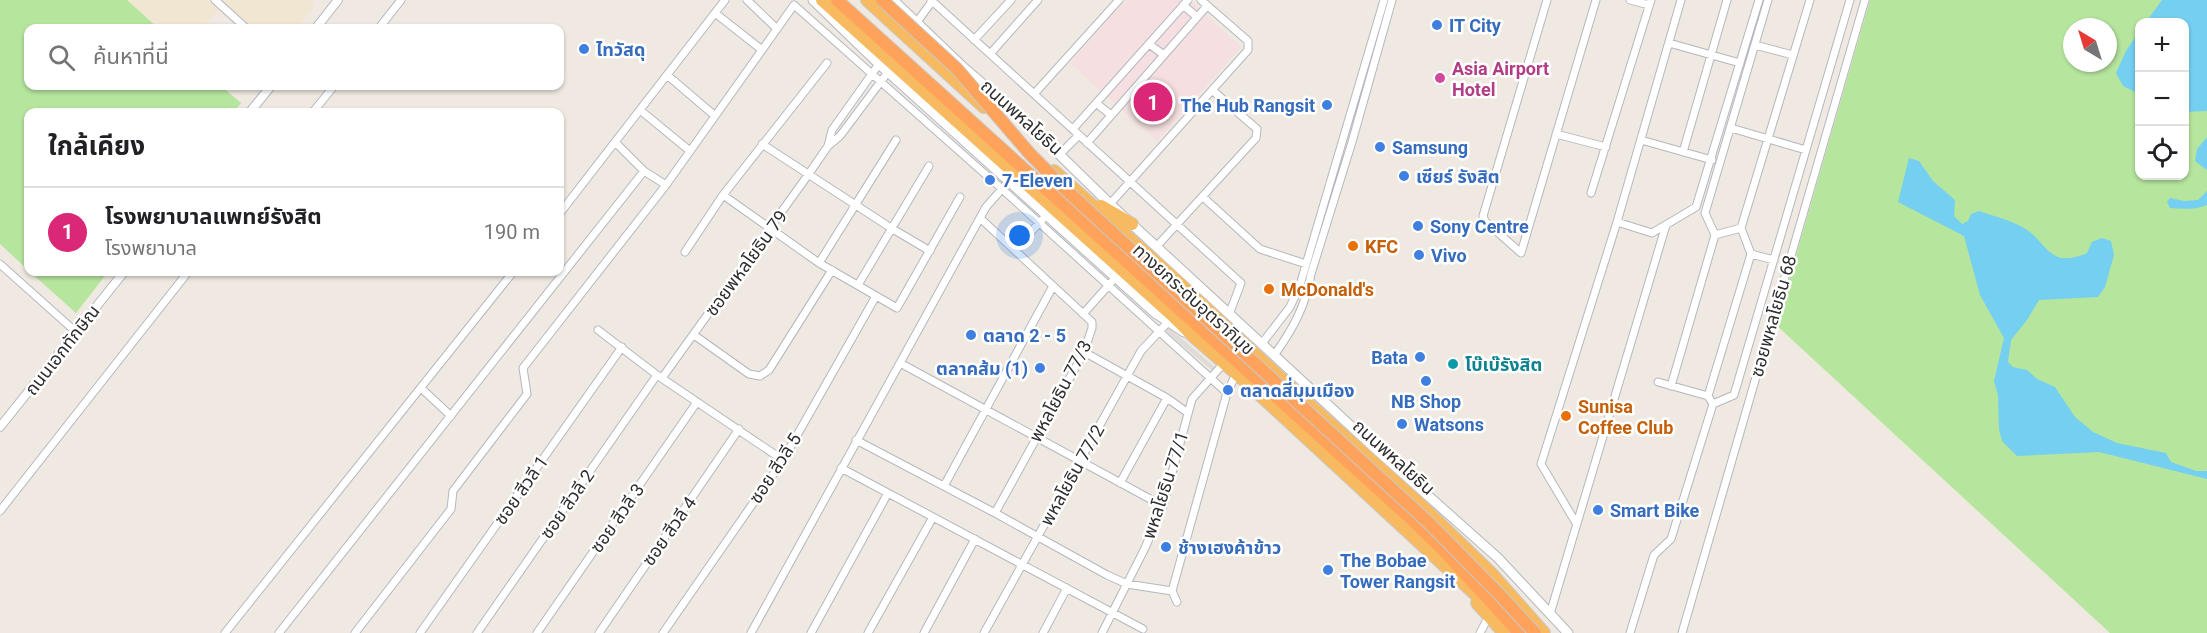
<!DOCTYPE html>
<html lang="th">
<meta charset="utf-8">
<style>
body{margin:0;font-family:Roboto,"Noto Sans Thai",sans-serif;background:#f2f2f2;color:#202124}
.controls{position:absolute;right:18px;top:18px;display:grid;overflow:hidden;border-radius:12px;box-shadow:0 2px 4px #0004}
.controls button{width:54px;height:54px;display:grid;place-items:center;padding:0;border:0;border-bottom:2px solid #e0e0e0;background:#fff;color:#202124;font:30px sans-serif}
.compass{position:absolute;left:2063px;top:18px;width:54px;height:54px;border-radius:50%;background:#fff;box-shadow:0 2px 4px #0004;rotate:322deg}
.you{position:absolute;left:1020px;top:236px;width:21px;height:21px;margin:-15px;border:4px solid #fff;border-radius:50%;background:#1a73e8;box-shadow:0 0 0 9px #1a73e833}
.badge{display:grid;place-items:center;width:39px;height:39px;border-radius:50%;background:#db2777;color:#fff;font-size:20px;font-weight:700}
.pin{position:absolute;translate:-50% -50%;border:3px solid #fff;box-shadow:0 2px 6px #0006}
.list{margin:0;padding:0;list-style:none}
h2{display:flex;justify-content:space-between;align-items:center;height:78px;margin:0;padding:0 24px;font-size:26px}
h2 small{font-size:20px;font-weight:400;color:#757577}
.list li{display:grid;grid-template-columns:39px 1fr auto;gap:18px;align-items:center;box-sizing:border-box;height:90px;padding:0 24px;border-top:2px solid #e0e0e0}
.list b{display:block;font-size:22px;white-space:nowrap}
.list p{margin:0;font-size:20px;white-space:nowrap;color:#757577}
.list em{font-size:20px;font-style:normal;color:#757577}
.icon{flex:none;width:33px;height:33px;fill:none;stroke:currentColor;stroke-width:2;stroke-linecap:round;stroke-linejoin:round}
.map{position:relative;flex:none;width:2207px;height:633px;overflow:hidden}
.search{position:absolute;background:#fff;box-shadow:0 2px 4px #0004;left:24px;top:24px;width:540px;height:66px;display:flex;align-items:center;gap:15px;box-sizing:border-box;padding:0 21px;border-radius:12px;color:#757577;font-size:22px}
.panel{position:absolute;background:#fff;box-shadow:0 2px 4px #0004;left:24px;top:108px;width:540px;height:168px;border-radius:12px}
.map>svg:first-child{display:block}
.education{fill:#f0e6d1}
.medical{fill:#f5dfe0}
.green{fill:#b6e59e;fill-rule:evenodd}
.plaza{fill:#dfdcd8}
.water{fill:#75cff0}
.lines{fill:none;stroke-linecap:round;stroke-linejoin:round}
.minor-casing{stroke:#b4b7c1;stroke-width:9}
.tertiary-casing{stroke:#b4b7c1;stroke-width:10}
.secondary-casing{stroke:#b4b7c1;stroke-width:11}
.trunk-casing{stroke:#c9c9c9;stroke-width:14}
.motorway-casing{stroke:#c9c9c9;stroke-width:14}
.minor{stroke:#fff;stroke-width:7}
.tertiary{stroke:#fff;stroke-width:8}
.secondary{stroke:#fff;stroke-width:9}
.trunk{stroke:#f8ba60;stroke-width:12}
.motorway{stroke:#ffa35c;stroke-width:12}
.motorway-bridge-casing{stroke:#c9c9c9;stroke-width:14;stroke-linecap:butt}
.motorway-bridge{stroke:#ffa35c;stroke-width:12}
.shop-dot{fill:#3f7fe0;stroke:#fff;stroke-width:2}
.hotel-dot{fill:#d1479c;stroke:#fff;stroke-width:2}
.food-dot{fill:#e8710a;stroke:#fff;stroke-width:2}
.culture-dot{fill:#0f9aa8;stroke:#fff;stroke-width:2}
.labels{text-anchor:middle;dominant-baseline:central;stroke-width:5;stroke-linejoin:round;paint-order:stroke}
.shop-label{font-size:18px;font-weight:bold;fill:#366cbe;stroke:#fff;text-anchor:start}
.hotel-label{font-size:18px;font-weight:bold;fill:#b23c85;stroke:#fff;text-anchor:start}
.street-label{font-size:18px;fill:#2e2e2e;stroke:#fff}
.food-label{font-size:18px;font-weight:bold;fill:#c56008;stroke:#fff;text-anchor:start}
.culture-label{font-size:18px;font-weight:bold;fill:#0d838f;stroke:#fff;text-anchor:start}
</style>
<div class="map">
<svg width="2207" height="633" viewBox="0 0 2207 633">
<rect width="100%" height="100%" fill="#efe9e1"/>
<path class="education" d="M127,0h182l6,5 -18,23h-58l-21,-18 -15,18h-45z"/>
<path class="medical" d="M1126,0h63l52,47 -84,94 -87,-78z"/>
<path class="green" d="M0,0h127l31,28h-130v58h193l20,17 -7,9h-206v158l-28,-26z
M1870,0h337v633h-97l-334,-308zM2140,22h44v154h-44zM2072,27h36v36h-36z
M30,272h78l-32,41z"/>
<path class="plaza" d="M1167,326l50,43 -3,3 -50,-42z"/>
<path class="water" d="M2162,0h45v111l-22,1 -1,-90h-38z
M2139,31l1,63h-1l-16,-8 -7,-13 10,-22z
M2207,137v33l-12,-9 2,-12z
M1909,158l10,3 14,20 22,19 -1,16 8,8 6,-3 3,-7 8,-3c14,5 32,9 45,17 24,14 24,42 63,25l5,-11 10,-4 9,3 3,14 -9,32 -7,10 -59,3 -12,20 -16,20 -3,22 5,5 14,3 10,9 18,8 20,30 18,15 24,11 49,10 5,9 25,9h11v8l-108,-27 -82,4 -15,-15 -3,-12 -1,-34 -4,-14 10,-43 -24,-43 -16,-59 -66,-34z
M2207,191v14c-11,5 -24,4 -37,3l-3,-6 3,-4 14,3 14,-1z"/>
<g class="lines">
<g class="minor-casing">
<path id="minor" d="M215,0l31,28
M747,0l29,28
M931,0l310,283 -11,29
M1547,0l-64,216 2,5 36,32 75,-253
M1630,0l19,5
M1183,5l14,12
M715,13l47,37
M917,22l16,-22
M379,28l22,-28
M974,40l37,-40
M1669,43l71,20
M1149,44l15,11
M1755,45l38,10
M990,54l48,-54
M667,75l47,40
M1034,94l85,-94
M1096,103l15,12
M640,110l50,41
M313,112l21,-26
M1731,128l75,22
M1073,129l115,-129
M1556,134l50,13
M1641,140l71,20
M615,142l29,29 22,14
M1087,143l120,-137
M762,144l129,84 39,23
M828,146l12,-10 48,-64
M1683,152l44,-152
M1060,154l19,-19
M1591,193l60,-193
M723,195l96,68 78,45 63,-111
M1203,197l57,52 46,15
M1110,204l138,-154v-9l-47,-41
M560,213l165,-213
M980,218l112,104v6l-8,24 -89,161
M1617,222l35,11 44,-26 63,-207
M1741,228l-26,7 -10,-22 63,-213
M1157,246l99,-108 1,-9 -45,-39
M1015,249l27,-29
M685,252l38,-57 104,-132
M1774,260l-23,-6 -10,-26 69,-228
M819,263l77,-123
M0,264l76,68
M858,285l71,-119
M1083,314l33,-37
M598,330l59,45 126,85
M694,335l55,39 11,2 9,-6 63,-100
M1263,342l27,-35 10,-22 84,-285
M1084,352l83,46 21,15
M1275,354c18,-25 31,-49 36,-80l41,-132 40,-142
M900,363l263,143
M662,378l146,-203 20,-29 4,-16 47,-66
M1658,382l50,14
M1671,386l44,-151
M421,388l30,28
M1713,404l21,-9 116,-395
M1713,404l-5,-8 43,-142
M856,440l139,73 112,62 20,9 45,7 55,-198 9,-19
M841,468l302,161
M1120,483l47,-85
M944,486l109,-200
M0,511l188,-239
M1576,523l-35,-59 76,-242 64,-222
M1172,591l5,11
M1550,614l116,-389
M225,633l288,-361
M279,633l365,-462
M355,633l96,-124 2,-18 74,-97 -4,-26 143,-183 128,-180 208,184 225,204
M420,633l202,-286
M477,633l180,-258
M537,633l160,-231
M599,633l140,-204
M663,633l120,-173 93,-164
M751,633l235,-426 23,-26
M811,633l77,-140
M868,633l65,-116
M924,633l51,-94
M984,633l157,-282 27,-29
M1043,633l24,-45
M1102,633l43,-85 18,-42 29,-107 32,-36
M1480,633l9,-17
M1630,633l24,-78 17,-16 42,-135
M1682,633l183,-633"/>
</g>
<g class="tertiary-casing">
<path id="tertiary" d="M316,28l22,-28
M250,112l21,-26
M0,427l124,-155"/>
</g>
<g class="secondary-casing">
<path id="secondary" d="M813,0l66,64 276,249 29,19
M893,0l71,68 54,46 92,90 269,248 119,106 70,75"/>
</g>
<g class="trunk-casing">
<path id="trunk" d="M822,0l351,316 21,21 53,46 240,222
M867,0l117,107
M1054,171l122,109 127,119 119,107 69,67 53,60
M1101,206l31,18
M1477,603l27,30"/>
</g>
<g class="motorway-casing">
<path id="motorway" d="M837,0l573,518 34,33 75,82"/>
</g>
<use href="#minor" class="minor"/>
<use href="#tertiary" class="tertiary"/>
<use href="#secondary" class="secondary"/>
<use href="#trunk" class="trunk"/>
<use href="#motorway" class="motorway"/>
<g class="motorway-bridge-casing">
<path id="motorway-bridge" d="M882,0l75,69 73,85 36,36 362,332 69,70 38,41"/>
</g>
<use href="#motorway-bridge" class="motorway-bridge"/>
</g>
<g class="shop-dot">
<circle cx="1437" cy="25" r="6"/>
<circle cx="584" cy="49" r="6"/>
<circle cx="1327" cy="105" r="6"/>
<circle cx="1380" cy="147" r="6"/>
<circle cx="1404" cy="176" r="6"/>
<circle cx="990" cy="180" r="6"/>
<circle cx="1418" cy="226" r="6"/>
<circle cx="1419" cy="255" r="6"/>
<circle cx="971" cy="335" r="6"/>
<circle cx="1420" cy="357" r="6"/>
<circle cx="1040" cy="368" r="6"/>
<circle cx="1426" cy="381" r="6"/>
<circle cx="1228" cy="390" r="6"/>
<circle cx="1402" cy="424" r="6"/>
<circle cx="1598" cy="510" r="6"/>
<circle cx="1166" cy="547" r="6"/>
<circle cx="1328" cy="570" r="6"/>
</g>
<circle class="hotel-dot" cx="1440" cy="78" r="6"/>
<g class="food-dot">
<circle cx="1353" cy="246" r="6"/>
<circle cx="1269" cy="289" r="6"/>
<circle cx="1566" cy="416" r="6"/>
</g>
<circle class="culture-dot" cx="1453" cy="364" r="6"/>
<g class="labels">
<g class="shop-label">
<text x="1449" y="25">IT City</text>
<text x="596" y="49">ไทวัสดุ</text>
<text x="1315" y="105" text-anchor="end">The Hub Rangsit</text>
<text x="1392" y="147">Samsung</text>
<text x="1416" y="176">เซียร์ รังสิต</text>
<text x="1002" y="180">7-Eleven</text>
<text x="1430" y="226">Sony Centre</text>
<text x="1431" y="255">Vivo</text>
<text x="983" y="335">ตลาด 2 - 5</text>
<text x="1408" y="357" text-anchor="end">Bata</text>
<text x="1028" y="368" text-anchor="end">ตลาคส้ม (1)</text>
<text x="1240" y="390">ตลาดสี่มุมเมือง</text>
<text x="1426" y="401" text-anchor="middle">NB Shop</text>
<text x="1414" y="424">Watsons</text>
<text x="1610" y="510">Smart Bike</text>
<text x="1178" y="547">ช้างเฮงค้าข้าว</text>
<text x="1340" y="560">The Bobae<tspan x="1340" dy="21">Tower Rangsit</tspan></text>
</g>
<g class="hotel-label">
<text x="1452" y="68">Asia Airport<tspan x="1452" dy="21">Hotel</tspan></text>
</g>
<g class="street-label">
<text transform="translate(1022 117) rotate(42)">ถนนพหลโยธิน</text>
<text transform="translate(746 263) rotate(-54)">ซอยพหลโยธิน 79</text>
<text transform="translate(1194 299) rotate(42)">ทางยกระดับอุตราภิมุข</text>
<text transform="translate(1773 316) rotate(-74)">ซอยพหลโยธิน 68</text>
<text transform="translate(62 350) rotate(-52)">ถนนเอกทักษิณ</text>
<text transform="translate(1060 391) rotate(-62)">พหลโยธิน 77/3</text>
<text transform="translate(1394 457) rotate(42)">ถนนพหลโยธิน</text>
<text transform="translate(775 468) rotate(-57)">ซอย สีวลี 5</text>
<text transform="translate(1072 475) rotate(-61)">พหลโยธิน 77/2</text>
<text transform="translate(1165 485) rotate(-72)">พหลโยธิน 77/1</text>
<text transform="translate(521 490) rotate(-55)">ซอย สีวลี 1</text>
<text transform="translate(567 504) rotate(-55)">ซอย สีวลี 2</text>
<text transform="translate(617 518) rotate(-55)">ซอย สีวลี 3</text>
<text transform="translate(669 531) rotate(-55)">ซอย สีวลี 4</text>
</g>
<g class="food-label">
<text x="1365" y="246">KFC</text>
<text x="1281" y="289">McDonald's</text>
<text x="1578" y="406">Sunisa<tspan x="1578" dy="21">Coffee Club</tspan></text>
</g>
<g class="culture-label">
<text x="1465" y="364">โบ๊เบ๊รังสิต</text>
</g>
</g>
</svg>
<div class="controls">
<button>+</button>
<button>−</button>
<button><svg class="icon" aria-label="locate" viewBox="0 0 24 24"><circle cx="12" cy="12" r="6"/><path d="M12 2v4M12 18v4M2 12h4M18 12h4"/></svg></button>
</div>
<svg class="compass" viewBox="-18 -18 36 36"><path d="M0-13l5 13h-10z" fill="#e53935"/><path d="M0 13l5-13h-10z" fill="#757577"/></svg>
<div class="you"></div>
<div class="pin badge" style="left:1153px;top:102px">1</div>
<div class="search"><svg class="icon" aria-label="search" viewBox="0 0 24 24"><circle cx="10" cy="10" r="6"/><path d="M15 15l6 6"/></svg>ค้นหาที่นี่</div>
<section class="panel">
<h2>ใกล้เคียง<small></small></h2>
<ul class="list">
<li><span class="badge">1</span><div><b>โรงพยาบาลแพทย์รังสิต</b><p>โรงพยาบาล</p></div><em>190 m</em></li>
</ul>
</section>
</div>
